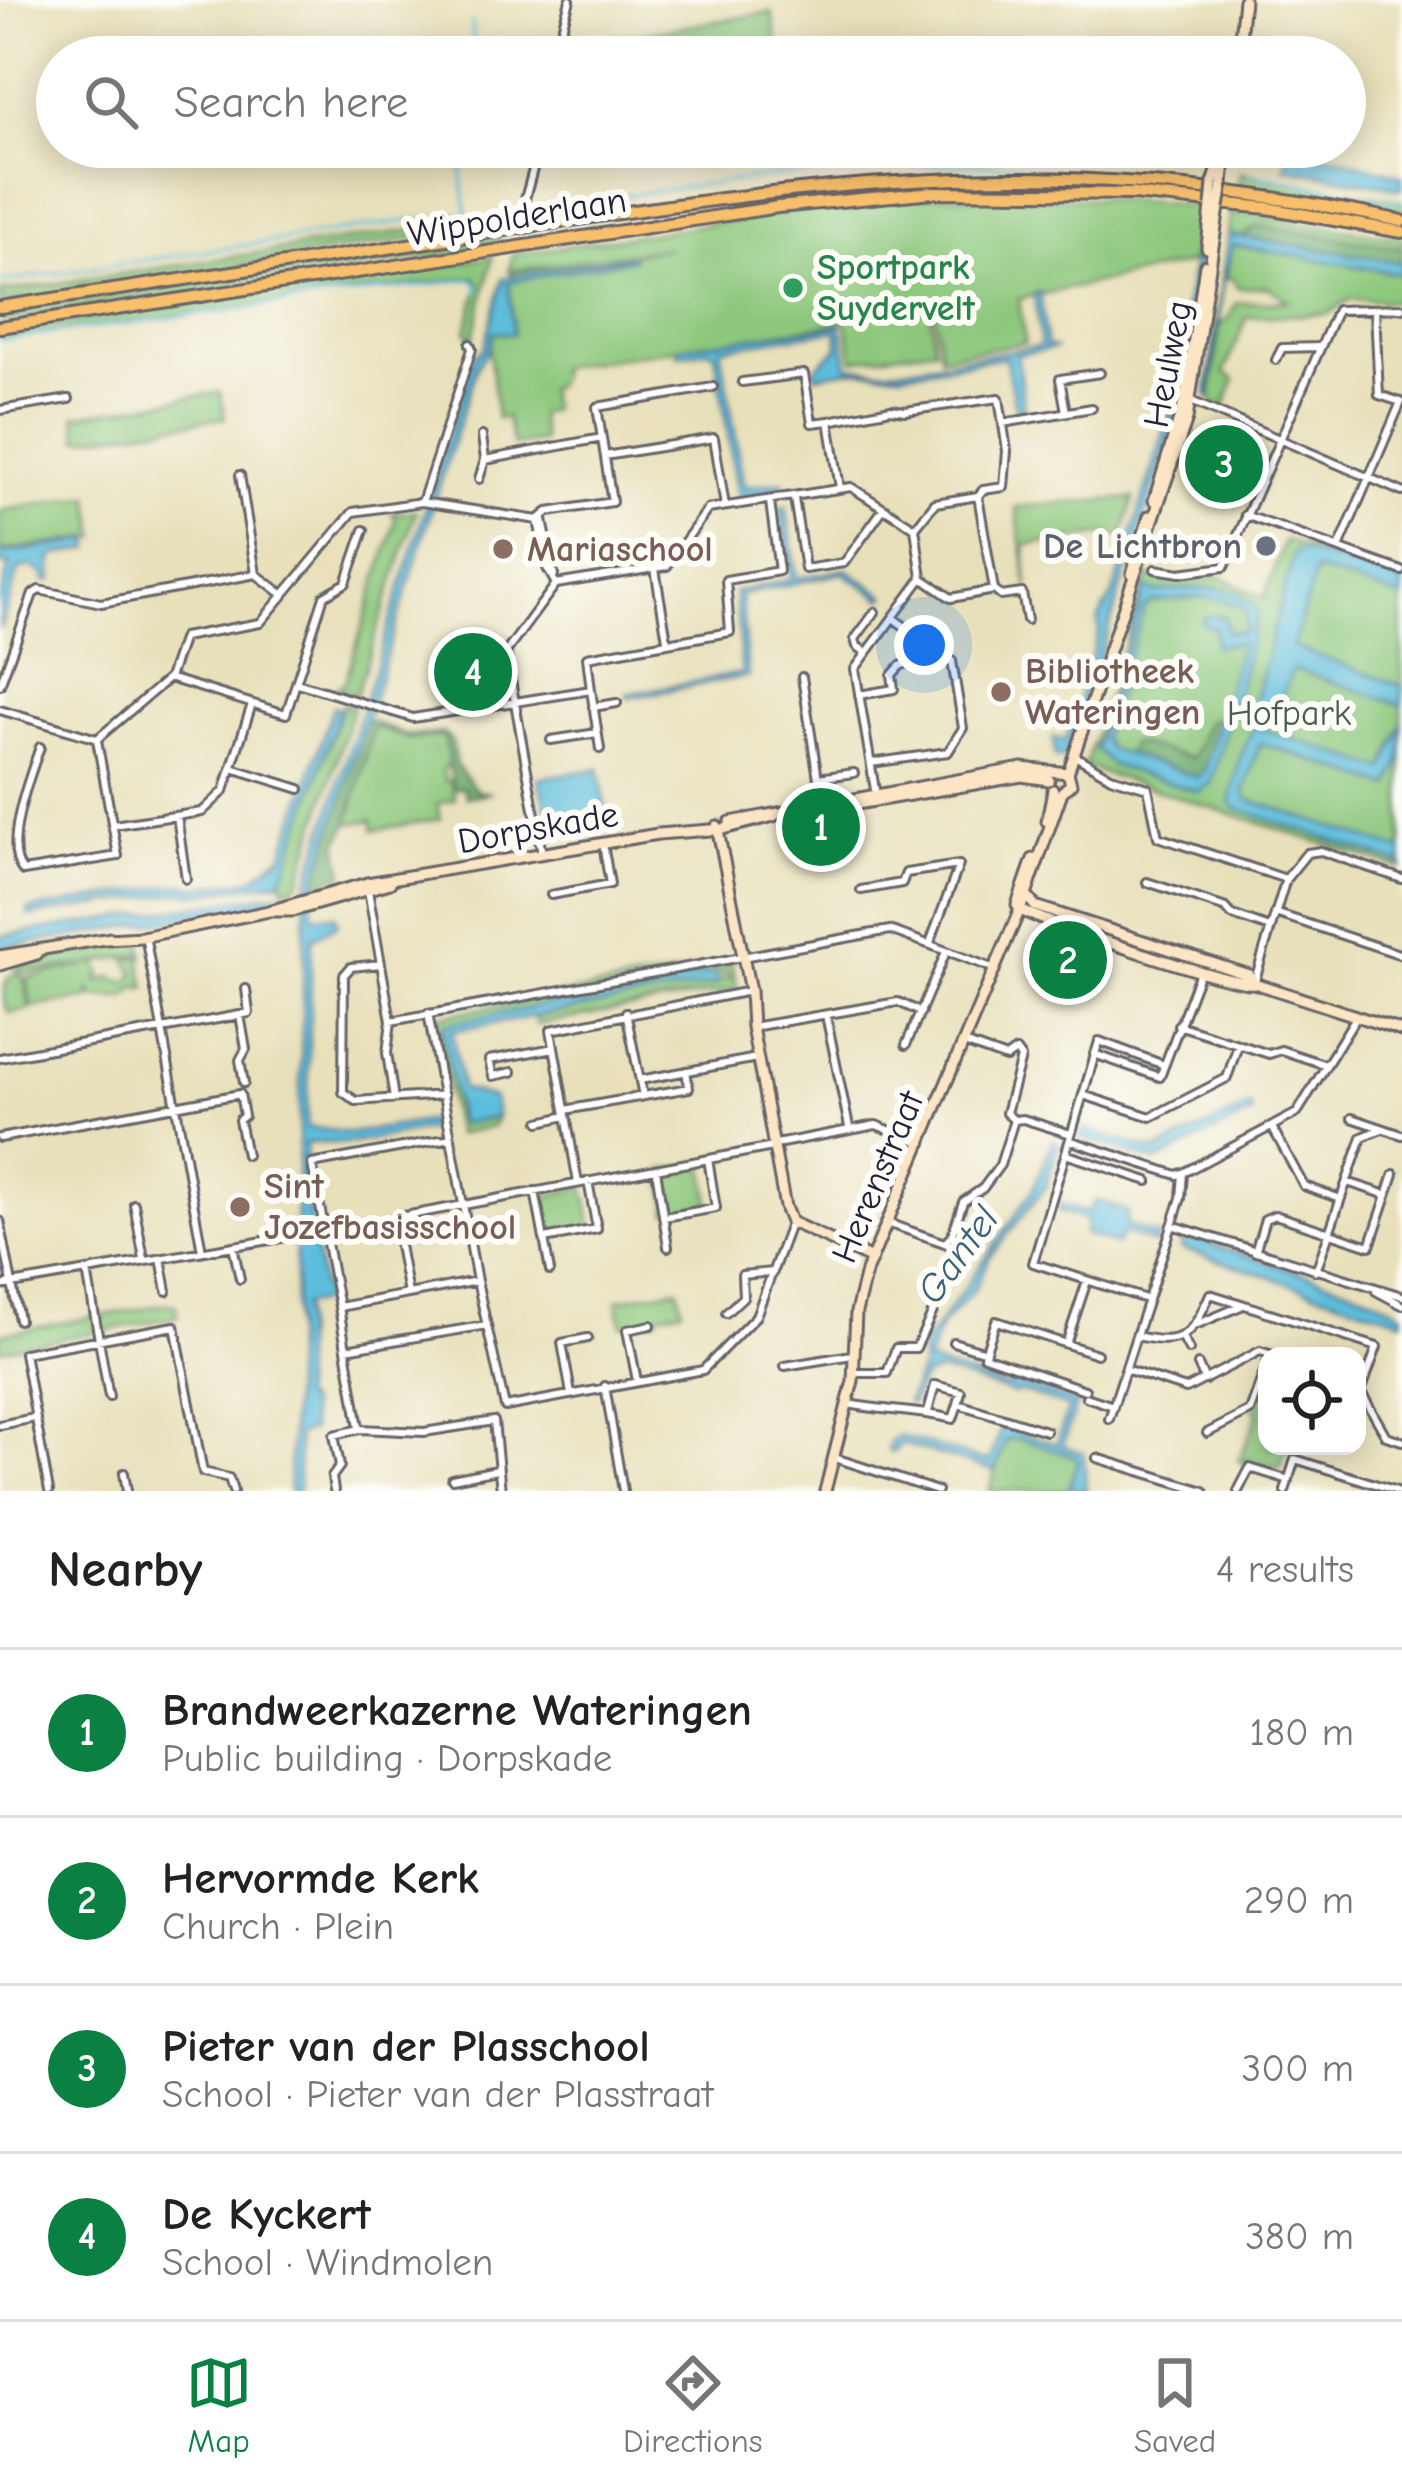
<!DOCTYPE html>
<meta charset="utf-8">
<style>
body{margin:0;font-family:"Comic Neue",sans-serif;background:#f6f6f6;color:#222}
.controls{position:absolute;right:36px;bottom:36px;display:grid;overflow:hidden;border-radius:24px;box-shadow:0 6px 30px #0003}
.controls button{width:108px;height:108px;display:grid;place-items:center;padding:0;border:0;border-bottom:3px solid #e0e0e0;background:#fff;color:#222;font:60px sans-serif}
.you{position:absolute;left:924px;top:645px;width:42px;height:42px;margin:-30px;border:9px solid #fff;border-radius:50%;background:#1a73e8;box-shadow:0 0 0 18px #1a73e833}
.badge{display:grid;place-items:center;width:78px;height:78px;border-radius:50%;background:#0b8043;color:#fff;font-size:39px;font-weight:700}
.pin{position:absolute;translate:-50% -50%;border:6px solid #fff;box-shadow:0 3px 12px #0006}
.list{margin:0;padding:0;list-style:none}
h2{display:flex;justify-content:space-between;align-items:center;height:156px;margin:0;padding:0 48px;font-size:51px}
h2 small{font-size:39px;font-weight:400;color:#767676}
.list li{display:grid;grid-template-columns:78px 1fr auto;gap:36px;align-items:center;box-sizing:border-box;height:168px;padding:0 48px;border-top:3px solid #e0e0e0}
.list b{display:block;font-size:45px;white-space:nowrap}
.list p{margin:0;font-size:39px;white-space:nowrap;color:#767676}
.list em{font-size:39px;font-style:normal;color:#767676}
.icon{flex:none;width:66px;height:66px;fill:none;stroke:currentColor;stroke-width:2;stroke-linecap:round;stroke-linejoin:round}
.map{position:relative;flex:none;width:1402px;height:1491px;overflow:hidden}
.search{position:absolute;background:#fff;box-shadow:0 6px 30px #0003;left:36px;right:36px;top:36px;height:132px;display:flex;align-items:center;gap:30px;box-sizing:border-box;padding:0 42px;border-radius:66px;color:#767676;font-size:45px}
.sheet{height:828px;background:#fff}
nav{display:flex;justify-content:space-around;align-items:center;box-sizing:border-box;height:168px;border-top:3px solid #e0e0e0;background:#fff;font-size:33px;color:#767676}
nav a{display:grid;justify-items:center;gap:6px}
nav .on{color:#0b8043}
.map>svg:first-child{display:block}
.green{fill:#8cc77c;stroke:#57745c;stroke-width:3}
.forest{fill:#71ac6c;stroke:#4a6754;stroke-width:3}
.water{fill:#5dbddc;stroke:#40708c;stroke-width:3}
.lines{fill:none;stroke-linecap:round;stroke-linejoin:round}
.stream{stroke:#5dbddc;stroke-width:3}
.street-casing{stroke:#676467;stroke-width:12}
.secondary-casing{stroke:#676467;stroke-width:15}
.primary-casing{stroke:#676467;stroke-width:16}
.street{stroke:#fff;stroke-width:6}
.secondary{stroke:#fce5c4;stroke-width:9}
.primary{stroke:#f8bf6c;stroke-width:10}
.secondary-bridge-casing{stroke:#676467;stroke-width:15;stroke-linecap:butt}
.secondary-bridge{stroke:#fce5c4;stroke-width:9}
.leisure-dot{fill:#2e9e5b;stroke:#fdfcf7;stroke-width:4.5}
.worship-dot{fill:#6b7280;stroke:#fdfcf7;stroke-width:4.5}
.education-dot{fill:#8d6e63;stroke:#fdfcf7;stroke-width:4.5}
.labels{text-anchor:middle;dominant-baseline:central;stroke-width:12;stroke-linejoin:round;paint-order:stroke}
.street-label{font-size:36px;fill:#22223b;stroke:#fdfcf7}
.leisure-label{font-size:36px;font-weight:bold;fill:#27864d;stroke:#fdfcf7;text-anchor:start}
.worship-label{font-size:36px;font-weight:bold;fill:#5b616d;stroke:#fdfcf7;text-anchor:end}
.education-label{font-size:36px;font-weight:bold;fill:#785e54;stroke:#fdfcf7;text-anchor:start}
.park-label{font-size:36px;fill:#475c52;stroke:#fdfcf7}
.water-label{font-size:39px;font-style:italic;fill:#3a607b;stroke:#fdfcf7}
</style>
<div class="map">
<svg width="1402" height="1491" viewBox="0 0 1402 1491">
<rect width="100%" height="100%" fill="#fdfcf7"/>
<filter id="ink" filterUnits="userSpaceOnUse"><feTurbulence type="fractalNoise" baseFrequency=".00833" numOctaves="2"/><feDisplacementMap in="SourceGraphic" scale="24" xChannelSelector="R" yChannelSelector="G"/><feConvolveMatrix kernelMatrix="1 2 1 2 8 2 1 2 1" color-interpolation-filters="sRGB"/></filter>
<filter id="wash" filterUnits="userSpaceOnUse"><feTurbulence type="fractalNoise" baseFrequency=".004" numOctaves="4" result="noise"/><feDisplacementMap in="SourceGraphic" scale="48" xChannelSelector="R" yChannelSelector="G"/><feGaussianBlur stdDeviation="2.7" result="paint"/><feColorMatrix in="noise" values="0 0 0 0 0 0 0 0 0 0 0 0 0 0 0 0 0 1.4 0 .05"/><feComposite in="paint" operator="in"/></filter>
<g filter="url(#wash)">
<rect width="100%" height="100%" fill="#e8e0ba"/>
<path class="green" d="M772,12l7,45h-165l-3,-18z
M1241,173l161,28v14l-165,-30z
M943,196l169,3 90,7 -11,57 -172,36 6,44 -84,13 -7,-45 -4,2 5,35 -82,12 -7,-38 -288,45 1,13 -11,11 3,19 -12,4 4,27 -30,5 -7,-29 -9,2 -8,-70 5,-17 19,1 -4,-51 3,-10 157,-24 -160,23 4,-17 321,-49z
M1231,212l171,26v10l-140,-22 -8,1 -11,10 -15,-2z
M505,221l-1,4 -504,78v-11l451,-68z
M500,237l-1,10 -499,75v-9z
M1233,245l169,29v28l-52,-3 -22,15 -81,3 -23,56 11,6 -11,29 -13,-8 9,-77 9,-5 7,-15 52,-2 -20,-14 -29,1 -6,-9 -8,-2z
M493,257l-21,85 -6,-12 14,-46 -5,-7 -475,62v-7z
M220,392l5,26 -146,21 -4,-23z
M90,496l7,41 -97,14v-40z
M1134,498l-12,39 -15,-3 -82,11 3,43 -12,-81z
M416,511l-60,184 -21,-7 10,-6 51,-162 -4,-7z
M1285,540l117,38v291l-317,-102 62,-192 7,4 65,-3 45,22z
M343,704l10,3 -53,172 -5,7 -11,2 -2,-9z
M374,726c31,17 44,4 71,12l4,28 -6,2 2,13h6l4,18 -18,5 3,15 -66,11 -2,-10 -24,4z
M131,942l11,2 2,15 -3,-5 -52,10h9l4,12 -5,3 2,3 13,-5 13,6 10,-9 -9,-15 14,-2 6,31 -12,-1 -4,7 -6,4 -30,-1 -5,-9 1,10 -58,9 -6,-29 62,-13 -70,8 6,6 6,30 -20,4c-10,-11 -7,-24 -1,-36l7,-4 -2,-6c40,-7 76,-23 117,-25z
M732,964l2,10h-19l-272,56 16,93 38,-6 -5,10 -36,8 -22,-115 4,-4z
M735,977l2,12 -201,36 -2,-8z
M704,1162l6,42 -42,8 -6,-42z
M584,1187l8,39 -43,9 -8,-38z
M678,1288l4,21 -24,5 -1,5 -35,6 -5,-25z
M167,1304l9,1 2,12 -178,33v-16z
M1259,1392l8,3v51h20l-7,23 -32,-10 -3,5 -6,-3 20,-49 -5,-3z
M1018,1438l58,19 2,4 -10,30h-79l17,-51z"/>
<path class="forest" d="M1262,226l140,22v15l-159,-26 11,-10z
M1211,719l8,1 -15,51 -6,6 -71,-23 4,-11h4l55,15c13,-11 9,-29 21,-39z
M367,720l43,17 33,-4 9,8 4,24 21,26 14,2 -25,4 -2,-9 -11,1 -8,-50 -5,-3 -31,3 -35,-13 -26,98 -10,19 6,31 -30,13z"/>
<path class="water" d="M1300,147l102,29v13l-117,-21 5,-19z
M1228,235l169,27 5,1v11l-169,-29 -10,41 -13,111 -3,-2z
M1197,245h4l-21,159 -108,341 -7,13 -10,-1 -2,-19 13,2 33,-108 -1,-12 15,-26 61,-194 8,-78z
M632,256l1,3 -124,23 4,52 -19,-2 -5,17 -12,17 -163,521 -2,25 4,4 19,-1 3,9 -26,15 -5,188 44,6 82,-13 2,8 -83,15h-46v53l19,106 -22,3 -2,93 7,6 3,26 -13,5v56h-9l17,-603 161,-512 7,-20 10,-8 19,-70z
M1040,292l7,54 10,2 -40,7 7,54 -8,2 -11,-54 -102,16 -54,-3 -34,6 -2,-6 25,-22 -1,-18 -116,18 23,139 39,-5 2,8 -47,7 -23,-144 -6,-3 -31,5 1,-8 162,-22 7,41 30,4 27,-2 136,-22 -7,-53z
M786,506l11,72 50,-9 39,27 -3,3 -40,-26 -102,22 7,81 -120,22 -1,-4 115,-21 -7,-81 56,-13 -11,-72z
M91,540v9l-39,7v24l-7,1 -1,-7 -12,-7 -13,2 -19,61v-31l10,-35 -10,1v-11z
M1304,551l98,29v18l-86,-28 -23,77 109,39v19l-109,-36 -18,45 -22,-8 40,-149 2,-5z
M1145,587l9,5c34,-3 82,-14 104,19l-24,93 -10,-3 17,-58 -26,3v-19l-10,-1 -3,-5 3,-4 18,-1 5,16 16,1 3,-22c-26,-21 -64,-12 -96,-9l-7,7 -41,130 6,10 89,28 6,-6 16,-57 10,3 -19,66 -13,9 -87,-27 -16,-16z
M333,707l7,2 -56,166 -5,6 -79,13 -19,-2 -152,24 -1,-6 152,-26 18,3 54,-8 31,-25z
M1402,725v31l-12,31 -130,-44 -16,49 3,7 155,51v14l-167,-56 -5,-6 10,-44 14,-32 130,43z
M599,769l10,56 -51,7 -5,-3 -15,-51z
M282,893l1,8 -283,47 1,-12z
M716,973l1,11 -265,47 10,58 32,9 3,19 -38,7 -16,-94 2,-6z
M1250,1106l3,7 -97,49 -76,-25 4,-8 72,22z
M1053,1140l6,3 -13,43 -56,71 -16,33 -33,36 -14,36 82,25 10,-4 58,19 -14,44 21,7 2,38 -17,-4 9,-26 -2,-4 -58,-19 -12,2 -11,31 -93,-27 -10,9 -4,-2 2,-9 10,-6 89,26 13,-35 55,17 11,-37 -48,-16 -5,3 -76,-23 -16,7 -12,26 -4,-1 15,-37v-18l111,-158z
M1096,1200l31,11v15l31,10 -3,8 -31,-11 -8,12 -32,-11 3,-13 -28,-10 2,-7 27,9z
M1189,1237l171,54 42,21v8l-220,-71v-9z"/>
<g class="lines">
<path class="stream" d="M471,22l5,35
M1250,174l152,28
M538,207c159,-20 322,-50 483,-41
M0,282l467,-70 -9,-65
M0,340l472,-61 7,6 -3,9"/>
</g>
</g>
<g filter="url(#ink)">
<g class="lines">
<g class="street-casing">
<path id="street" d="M554,57l16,-57
M525,199l14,-52
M1276,360l6,-12 36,-1
M742,382l62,-8 8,49 17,-2 11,67
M1191,401l211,91
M0,410l69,-11
M1066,412l-6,-33 40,-6
M829,421l62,-12 14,2 94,-13 8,53 -3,36 -21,3 -5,6 -43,7 -20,25
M1003,423l89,-15
M482,436l3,24
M605,456l109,-18 11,68
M240,475l16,99
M479,479l6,-19 117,-22
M978,496l16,94
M794,498l11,71 39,-6 40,-55
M422,502l50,-153 -2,-5
M1245,515l157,56
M538,520l9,48 9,16
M543,520l11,55
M1339,548l62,-146 -22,-7 -4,-85
M655,569l12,71
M1155,569l25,4 44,-6 113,-257 65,-2
M922,578l29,20 43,-8 7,6 21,-3 5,27
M867,653l-10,-7 -2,-7 20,-27
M802,677l20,127
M169,678l117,36 38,-118 22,-13 18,-53
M297,683l116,35 178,-28 -4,-33 143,-25 -4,-52 53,-9 -9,-69
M0,685l33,-91 6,-4 62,13 155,-29 25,19
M591,690l9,59
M859,695l35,-6 -2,-14 8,-9 25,-10
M593,707l24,-4
M0,710l97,29 72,-61 14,-41 77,-14 93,-111 69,-10 116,18 10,-8 64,-10 -15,-95 116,-20
M551,740l46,-7
M40,747c-10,29 -38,100 -17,124l95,-15 -21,-116
M1075,756l36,21 37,11 10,49 128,42
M871,763l77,-11 15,-24 -11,-67 -59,-43
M232,768l68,21
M818,778l36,-5
M177,816l9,63
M113,825l89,-13 22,-21 28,-87
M542,854l-36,-202 50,-68 111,-18 41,-57 143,-22 64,41 7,50 -67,91 21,127
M1147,882l79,26 6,7 38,13
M368,890l23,131 -4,32 7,46
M861,890l41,-7 4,-10 53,-8 -29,78
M551,895l59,-11 -7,-40
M1275,913l127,42
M145,935l57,316
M381,964l-30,3 -7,8 -1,117 13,9 88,-6
M1254,983l32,-104 21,-26 14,-2 81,28
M626,1012l17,84
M428,1013l49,268 28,126
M826,1015l23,112
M391,1021l499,-91 105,39
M1178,1025l91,29 12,-4 45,15
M752,1027l146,-25 23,10
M906,1045l40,-93
M1094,1054l66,23 40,-105
M0,1058l240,-43
M512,1072l-19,4 -4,-16 65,-12
M640,1080l117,-22
M244,1083l-4,-23 6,-11 -6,-34 9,-2 -3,-24
M1086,1096l65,21 76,-39 11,-33
M565,1110l124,-22 -3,-17
M1352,1118l50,17
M1014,1120l9,-1 48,15
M540,1122l26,-6
M1272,1127l32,59 34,12
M0,1138l240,-44 4,22 -5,4 7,35
M451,1138l-139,26 27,143 138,-26
M1072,1141l105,34 5,-2
M776,1144l100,-19 47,18
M1068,1155l80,26
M656,1169l12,78
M1347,1182l40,13
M578,1183l-27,-153 199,-39
M535,1191l15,80
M134,1204l10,55
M664,1217l52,-9 -8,-49
M0,1221l19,99
M1172,1225l230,71
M544,1239l53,-10 -9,-48
M946,1242l6,-7 11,-33 20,-14 17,-23 14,-45 -8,-7 15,-55 -5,-7 -10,7 -42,-15
M233,1246l7,33
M1255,1252l10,-33 10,-4 95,31 24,-72
M161,1258l6,33
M87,1271l22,126
M1316,1271l46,-134 20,-8
M0,1286l287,-49
M1376,1291l26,14
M408,1294l-14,-76 379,-71
M1146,1299l-113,-36 66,-222 65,24
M339,1307l20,121
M726,1313l17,-16 -1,-22 31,-3
M1198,1324l43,-18
M1137,1336c46,11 55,-1 73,-42l167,53 -16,45 25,44 16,5
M1182,1337l7,13
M953,1342l33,10
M1066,1344l21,-63
M346,1349l141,-24
M1198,1365l7,15
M785,1366l67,-11
M1125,1369l61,20 74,-38 16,5
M854,1373h33l9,-25h20l46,-99 -72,-25
M637,1381l-10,-51 24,-5
M605,1386l18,105
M1085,1390l-101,-34 12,-35 101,33
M571,1394l-9,-51 26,-5
M1086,1397l27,9
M848,1404c35,7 70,6 105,15l5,-15 88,27
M505,1407l198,-37 53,-54 35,-94
M928,1412l7,-27 26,7 -3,12
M1109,1419l72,-221 2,-25 114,-60 59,-96
M0,1425l34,-7
M1207,1433l43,-22 17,-48
M835,1458l102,33
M1097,1458l107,33
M124,1473l3,18
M452,1479l45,-9
M49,1491l-25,-138 151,-27 28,146 26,6 4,13
M334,1491l-2,-14 8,-11 -6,-31 26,-6 64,3 70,-11 7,70
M1238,1491l12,-23 39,12
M1285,1491l10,-32 102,32"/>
</g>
<g class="secondary-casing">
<path id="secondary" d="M1238,57l6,-57
M1213,183l12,-36
M1223,184l3,-36
M1207,248l4,-42
M1154,500l31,-100 20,-135
M1132,574l17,-58
M841,803l10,2 171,-29 27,4
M1047,821l6,-31
M730,822l292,-54 46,5
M717,826l33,165 2,36 33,180 6,15 81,37
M1033,859l-16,46 3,5c29,13 214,77 234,73l148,48
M1026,895l9,11 214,69 5,8
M273,911h20l97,-28
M107,939l35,-2 127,-26 98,-28 291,-49 65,-5 51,-13
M0,956l111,-18
M0,965l37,-11
M825,1491l28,-110 3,-69 10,-40 160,-377 36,-103 9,-8 -3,-11 119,-354 32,-212"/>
</g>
<g class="primary-casing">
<path id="primary" d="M0,307c155,-23 311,-47 466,-71 185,-28 371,-59 558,-58 128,1 254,17 378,43
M0,327l778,-120 155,-15 201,2 133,14 135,24"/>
</g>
<use href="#street" class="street"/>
<use href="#secondary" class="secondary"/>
<use href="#primary" class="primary"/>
<g class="secondary-bridge-casing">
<path id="secondary-bridge" d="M1211,206l2,-23
M1219,207l4,-23"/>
</g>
<use href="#secondary-bridge" class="secondary-bridge"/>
</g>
</g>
<circle class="leisure-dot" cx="793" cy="288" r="12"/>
<circle class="worship-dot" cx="1266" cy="546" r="12"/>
<g class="education-dot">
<circle cx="503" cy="549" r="12"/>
<circle cx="1001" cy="692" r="12"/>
<circle cx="240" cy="1207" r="12"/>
</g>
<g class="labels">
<g class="street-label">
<text transform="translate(517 217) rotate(-9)">Wippolderlaan</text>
<text transform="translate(1168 364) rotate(-79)">Heulweg</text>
<text transform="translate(538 828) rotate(-10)">Dorpskade</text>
<text transform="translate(878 1177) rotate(-67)">Herenstraat</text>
</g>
<g class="leisure-label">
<text x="817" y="267">Sportpark<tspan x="817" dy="41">Suydervelt</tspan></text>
</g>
<g class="worship-label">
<text x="1242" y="546">De Lichtbron</text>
</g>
<g class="education-label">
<text x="527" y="549">Mariaschool</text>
<text x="1025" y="671">Bibliotheek<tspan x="1025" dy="41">Wateringen</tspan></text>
<text x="264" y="1186">Sint<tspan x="264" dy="41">Jozefbasisschool</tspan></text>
</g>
<g class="park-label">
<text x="1289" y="713">Hofpark</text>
</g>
<g class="water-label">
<text transform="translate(958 1255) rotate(-54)">Gantel</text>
</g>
</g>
</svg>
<div class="controls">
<button><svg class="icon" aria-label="locate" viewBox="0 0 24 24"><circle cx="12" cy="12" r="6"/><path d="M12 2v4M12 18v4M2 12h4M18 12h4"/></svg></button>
</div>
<div class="you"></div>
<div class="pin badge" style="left:821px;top:827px">1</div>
<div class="pin badge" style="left:1068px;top:960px">2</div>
<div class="pin badge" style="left:1224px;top:464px">3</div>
<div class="pin badge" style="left:473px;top:672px">4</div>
<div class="search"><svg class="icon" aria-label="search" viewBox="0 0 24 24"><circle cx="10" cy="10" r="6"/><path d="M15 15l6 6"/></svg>Search here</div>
</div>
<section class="sheet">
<h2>Nearby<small>4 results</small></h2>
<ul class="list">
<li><span class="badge">1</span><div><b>Brandweerkazerne Wateringen</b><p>Public building · Dorpskade</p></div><em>180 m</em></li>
<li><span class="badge">2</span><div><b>Hervormde Kerk</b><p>Church · Plein</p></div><em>290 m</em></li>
<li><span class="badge">3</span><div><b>Pieter van der Plasschool</b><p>School · Pieter van der Plasstraat</p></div><em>300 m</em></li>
<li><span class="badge">4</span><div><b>De Kyckert</b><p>School · Windmolen</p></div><em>380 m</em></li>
</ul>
</section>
<nav>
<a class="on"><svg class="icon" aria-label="map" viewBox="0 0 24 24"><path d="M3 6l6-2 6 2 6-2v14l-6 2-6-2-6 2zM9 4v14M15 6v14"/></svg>Map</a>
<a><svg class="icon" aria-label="directions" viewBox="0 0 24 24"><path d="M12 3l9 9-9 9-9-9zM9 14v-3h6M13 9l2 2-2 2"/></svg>Directions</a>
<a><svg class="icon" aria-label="saved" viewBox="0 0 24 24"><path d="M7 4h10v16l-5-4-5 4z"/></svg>Saved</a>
</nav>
